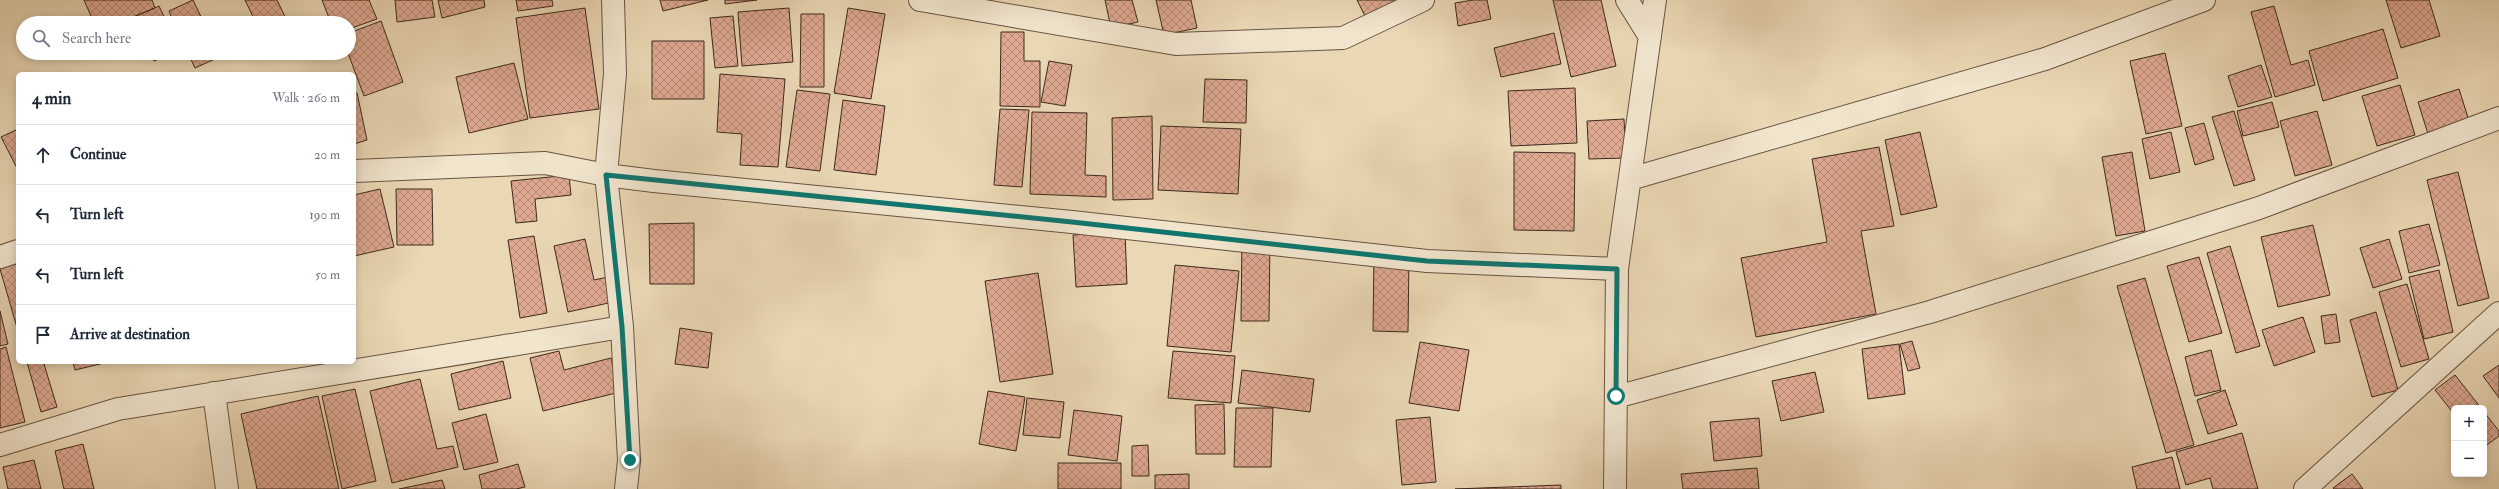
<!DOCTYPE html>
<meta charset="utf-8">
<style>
body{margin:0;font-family:"IM FELL Double Pica",serif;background:#f6f6f7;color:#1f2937}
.controls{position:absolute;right:12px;bottom:12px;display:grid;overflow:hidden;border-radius:6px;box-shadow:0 2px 10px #0003}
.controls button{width:36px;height:36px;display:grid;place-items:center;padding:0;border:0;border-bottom:1px solid #e0e1e3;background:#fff;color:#1f2937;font:20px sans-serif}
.stop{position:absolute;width:12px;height:12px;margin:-9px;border:3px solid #0f766e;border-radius:50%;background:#fff}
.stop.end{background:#0f766e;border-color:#fff;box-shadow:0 1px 4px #0008}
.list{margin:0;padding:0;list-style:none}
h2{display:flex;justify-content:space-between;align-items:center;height:52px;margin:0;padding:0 16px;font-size:17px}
h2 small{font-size:13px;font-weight:400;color:#747a83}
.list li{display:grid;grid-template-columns:26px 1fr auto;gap:12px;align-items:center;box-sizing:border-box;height:60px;padding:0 16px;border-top:1px solid #e0e1e3}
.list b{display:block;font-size:15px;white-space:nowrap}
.list em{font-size:13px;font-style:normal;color:#747a83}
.icon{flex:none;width:22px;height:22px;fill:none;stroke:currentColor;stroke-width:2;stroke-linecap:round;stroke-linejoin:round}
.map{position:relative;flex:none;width:2499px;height:489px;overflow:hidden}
.search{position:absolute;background:#fff;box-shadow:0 2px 10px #0003;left:16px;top:16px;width:340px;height:44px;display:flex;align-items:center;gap:10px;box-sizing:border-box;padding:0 14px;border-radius:22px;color:#747a83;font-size:15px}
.panel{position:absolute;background:#fff;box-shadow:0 2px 10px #0003;left:16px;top:72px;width:340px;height:292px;border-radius:6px}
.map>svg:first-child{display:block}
.building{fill:url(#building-cross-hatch);stroke:#3e291c}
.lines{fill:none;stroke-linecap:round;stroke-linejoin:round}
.street-casing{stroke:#695442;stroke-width:24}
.street{stroke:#f1e5ce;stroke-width:22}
.route{stroke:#0f766e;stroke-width:5}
</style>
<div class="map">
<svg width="2499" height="489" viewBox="0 0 2499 489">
<defs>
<pattern id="building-cross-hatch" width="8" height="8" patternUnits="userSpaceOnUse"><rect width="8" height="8" fill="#dfa992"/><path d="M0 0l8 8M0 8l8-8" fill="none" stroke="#b68a76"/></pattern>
</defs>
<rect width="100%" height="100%" fill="#ead7b4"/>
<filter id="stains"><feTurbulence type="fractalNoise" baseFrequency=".005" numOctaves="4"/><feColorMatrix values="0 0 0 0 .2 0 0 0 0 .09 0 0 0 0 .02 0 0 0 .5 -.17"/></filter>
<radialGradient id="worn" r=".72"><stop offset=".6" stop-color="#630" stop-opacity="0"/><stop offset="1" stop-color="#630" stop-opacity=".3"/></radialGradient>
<path class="building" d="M84,0h68l3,8 -37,15h-24z
M193,0l11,23h-30l-5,-12z
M245,0h32l11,23h-32z
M322,0h47l8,19 -28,10v-6h-18z
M395,0h37l3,17 -38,5z
M438,0h46l1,7 -43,11z
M516,0h36l1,6 -35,5z
M660,0h48l-45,11z
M725,0h32l-32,4z
M1105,0h27l6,22 -27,6z
M1156,0h35l6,28 -33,7z
M1357,0h45l-36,18z
M1473,0h14l4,19 -33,7 -3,-23z
M1553,0h48l15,66 -45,11z
M2386,0h43l11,36 -39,12z
M159,6l8,17h-30l-3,-6z
M2274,6l17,59 17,-5 7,25 -40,12 -24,-85z
M585,8l14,101 -69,9 -14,-100z
M789,8l4,54 -51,4 -4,-54z
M848,8l37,6 -14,85 -37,-6z
M801,14h23v73h-24z
M733,16l5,50 -23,2 -5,-50z
M381,21l22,61 -39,14 -16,-43 1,-20z
M2383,29l15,49 -75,23 -14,-50z
M1001,32h23v29h16v46l-40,-1z
M1554,33l7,31 -60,13 -7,-29z
M652,41h52v58h-52z
M150,53h22l-18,8z
M188,53h29l2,4 -24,11z
M2165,53l17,73 -36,8 -16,-73z
M1049,61l23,4 -7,41 -24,-4z
M514,63l14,56 -59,14 -13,-56z
M2261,65l11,32 -34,10 -10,-31z
M720,74l65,5 -7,88 -38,-2 2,-31 -25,-2z
M1205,79l42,1 -1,43 -43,-1z
M2400,85l15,50 -38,11 -15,-50z
M1575,88l2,55 -66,3 -3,-55z
M2459,89l11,35 -41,13 -11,-35z
M797,90l33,4 -10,77 -34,-4z
M357,93l10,47 -13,4v-50z
M843,100l42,6 -9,69 -42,-5z
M2272,102l7,25 -36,9 -6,-25z
M1000,109l29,1 -7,77 -28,-2z
M2234,111l21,69 -21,6 -22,-69z
M2317,111l15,54 -37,11 -15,-55z
M1032,112l55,1 -2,62 21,1v21l-76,-3z
M1152,116l1,83 -40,1 -1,-82z
M1624,119l2,39 -37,1 -2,-38z
M2204,123l10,36 -19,6 -10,-37z
M1161,126l80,3 -3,65 -80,-4z
M18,129v41l-17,-33z
M1920,132l17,75 -36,8 -16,-75z
M2171,132l9,40 -30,7 -8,-40z
M1879,147l15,79 -33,5 15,83 -120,23 -15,-79 86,-16 -15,-83z
M1514,152l61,1 -1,78 -60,-1z
M2132,152l13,79 -29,5 -14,-79z
M2458,172l31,126 -31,8 -31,-126z
M569,175l2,20 -36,4 2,22 -21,2 -5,-42z
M380,189l14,58 -40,9v-61z
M396,189h36l1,56h-36z
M694,223v61h-44l-1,-60z
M2429,224l11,41 -31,8 -10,-42z
M2313,225l17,70 -52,12 -17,-70z
M1125,232l2,52 -51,3 -3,-52z
M534,236l13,77 -27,5 -12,-78z
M1242,238h28l-1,83h-28z
M585,239l9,41 14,-3 5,25 -45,10 -14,-66z
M2389,239l13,40 -29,9 -13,-40z
M2230,246l30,100 -24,7 -29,-100z
M1374,254l35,1 -1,77 -35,-1z
M2199,257l23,76 -33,9 -22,-76z
M18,263v68l-18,-62z
M1175,265l64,6 -8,81 -64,-6z
M2439,270l14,62 -29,7 -15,-62z
M1038,273l15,101 -53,8 -15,-101z
M2145,278l49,167 -28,8 -49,-167z
M2407,284l22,75 -28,8 -22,-75z
M0,311l8,33 -8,2z
M2376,312l22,78 -26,7 -22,-77z
M2336,314l4,28 -15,2 -4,-28z
M2303,317l12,35 -41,14 -12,-36z
M680,328l32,5 -4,35 -33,-4z
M1912,341l8,27 -12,3 -8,-27z
M1420,342l49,8 -10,61 -50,-8z
M1899,344l6,50 -37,5 -6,-50z
M6,347l19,75 -25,6v-79z
M2211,350l10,40 -26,6 -10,-39z
M559,351l5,19 47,-12 9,34 -77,19 -13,-53z
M1173,351l62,5 -4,47 -63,-5z
M503,361l8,37 -52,12 -8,-36z
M27,362h23l-6,2 13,43 -16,5z
M73,362h35l-33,8z
M2499,365v33l-16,-22z
M1242,370l72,9 -4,33 -72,-9z
M1815,372l9,40 -43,9 -9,-40z
M2455,375l26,33h-27v6l-19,-24z
M420,379l17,70 16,-3 5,21 -66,16 -22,-92z
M355,389l21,92 -34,8 -20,-93z
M2225,390l12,35 -29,9 -11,-34z
M988,391l37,6 -9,54 -37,-7z
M318,396l21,93h-82l-16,-75z
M1027,398l37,4 -4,36 -37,-3z
M1224,404l1,50h-29l-1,-49z
M1236,408h37l-2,59h-37z
M1074,410l48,6 -5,45 -49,-6z
M2484,412l15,19v5l-15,11z
M486,414l12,48 -34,8 -12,-47z
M1430,417l6,65 -34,3 -6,-65z
M1759,418l3,38 -48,5 -4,-39z
M2242,433l16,56h-45l-3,-11 -24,7 -10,-33z
M83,444l11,45h-30l-9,-38z
M1148,445l1,31h-17v-30z
M2172,457l8,32h-43l-5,-22z
M34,460l7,29h-33l-5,-22z
M1058,463h63v26h-63z
M518,464l7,23 -9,2h-34l-3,-14z
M1757,468l2,21h-76l-2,-15z
M1189,474v15h-34v-14z
M2352,474l11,15h-29l-1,-1z
M442,480l3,9h-46z
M1561,485v4h-106z"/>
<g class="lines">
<g class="street-casing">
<path id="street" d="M613,0l2,74 -9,101 16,152 7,133 -3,29
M920,0l256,44 167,-6 80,-38
M1627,0l23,37
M354,171l191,-8 61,12 48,6 418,41 355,39 190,8
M1630,179l415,-120 159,-59
M0,257l18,-6
M214,393l13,96
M1616,397l314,-85 329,-104 240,-90
M0,445l118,-36 504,-82
M1615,489l2,-220 38,-269
M2305,489l194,-176"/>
</g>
<use href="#street" class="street"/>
</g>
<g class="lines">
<path class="route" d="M630,460l-8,-133 -16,-152 466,47 355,39 190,8 -1,127"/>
</g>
<rect width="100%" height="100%" filter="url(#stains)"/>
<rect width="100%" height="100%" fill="url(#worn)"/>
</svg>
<div class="controls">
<button>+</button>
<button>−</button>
</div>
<div class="stop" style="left:1616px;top:396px"></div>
<div class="stop end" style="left:630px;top:460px"></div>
<div class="search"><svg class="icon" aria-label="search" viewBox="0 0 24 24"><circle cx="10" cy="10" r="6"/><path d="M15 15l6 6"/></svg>Search here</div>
<section class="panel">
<h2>4 min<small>Walk · 260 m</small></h2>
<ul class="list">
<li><svg class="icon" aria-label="ahead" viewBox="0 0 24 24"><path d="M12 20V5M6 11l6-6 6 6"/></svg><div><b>Continue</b></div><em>20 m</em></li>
<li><svg class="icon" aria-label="left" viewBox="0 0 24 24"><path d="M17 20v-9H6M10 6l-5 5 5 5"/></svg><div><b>Turn left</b></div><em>190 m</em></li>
<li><svg class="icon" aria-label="left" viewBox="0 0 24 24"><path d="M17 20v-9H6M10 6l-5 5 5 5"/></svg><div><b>Turn left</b></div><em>50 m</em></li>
<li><svg class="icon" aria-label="arrive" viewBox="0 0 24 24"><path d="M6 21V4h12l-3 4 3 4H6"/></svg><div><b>Arrive at destination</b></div></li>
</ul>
</section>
</div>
